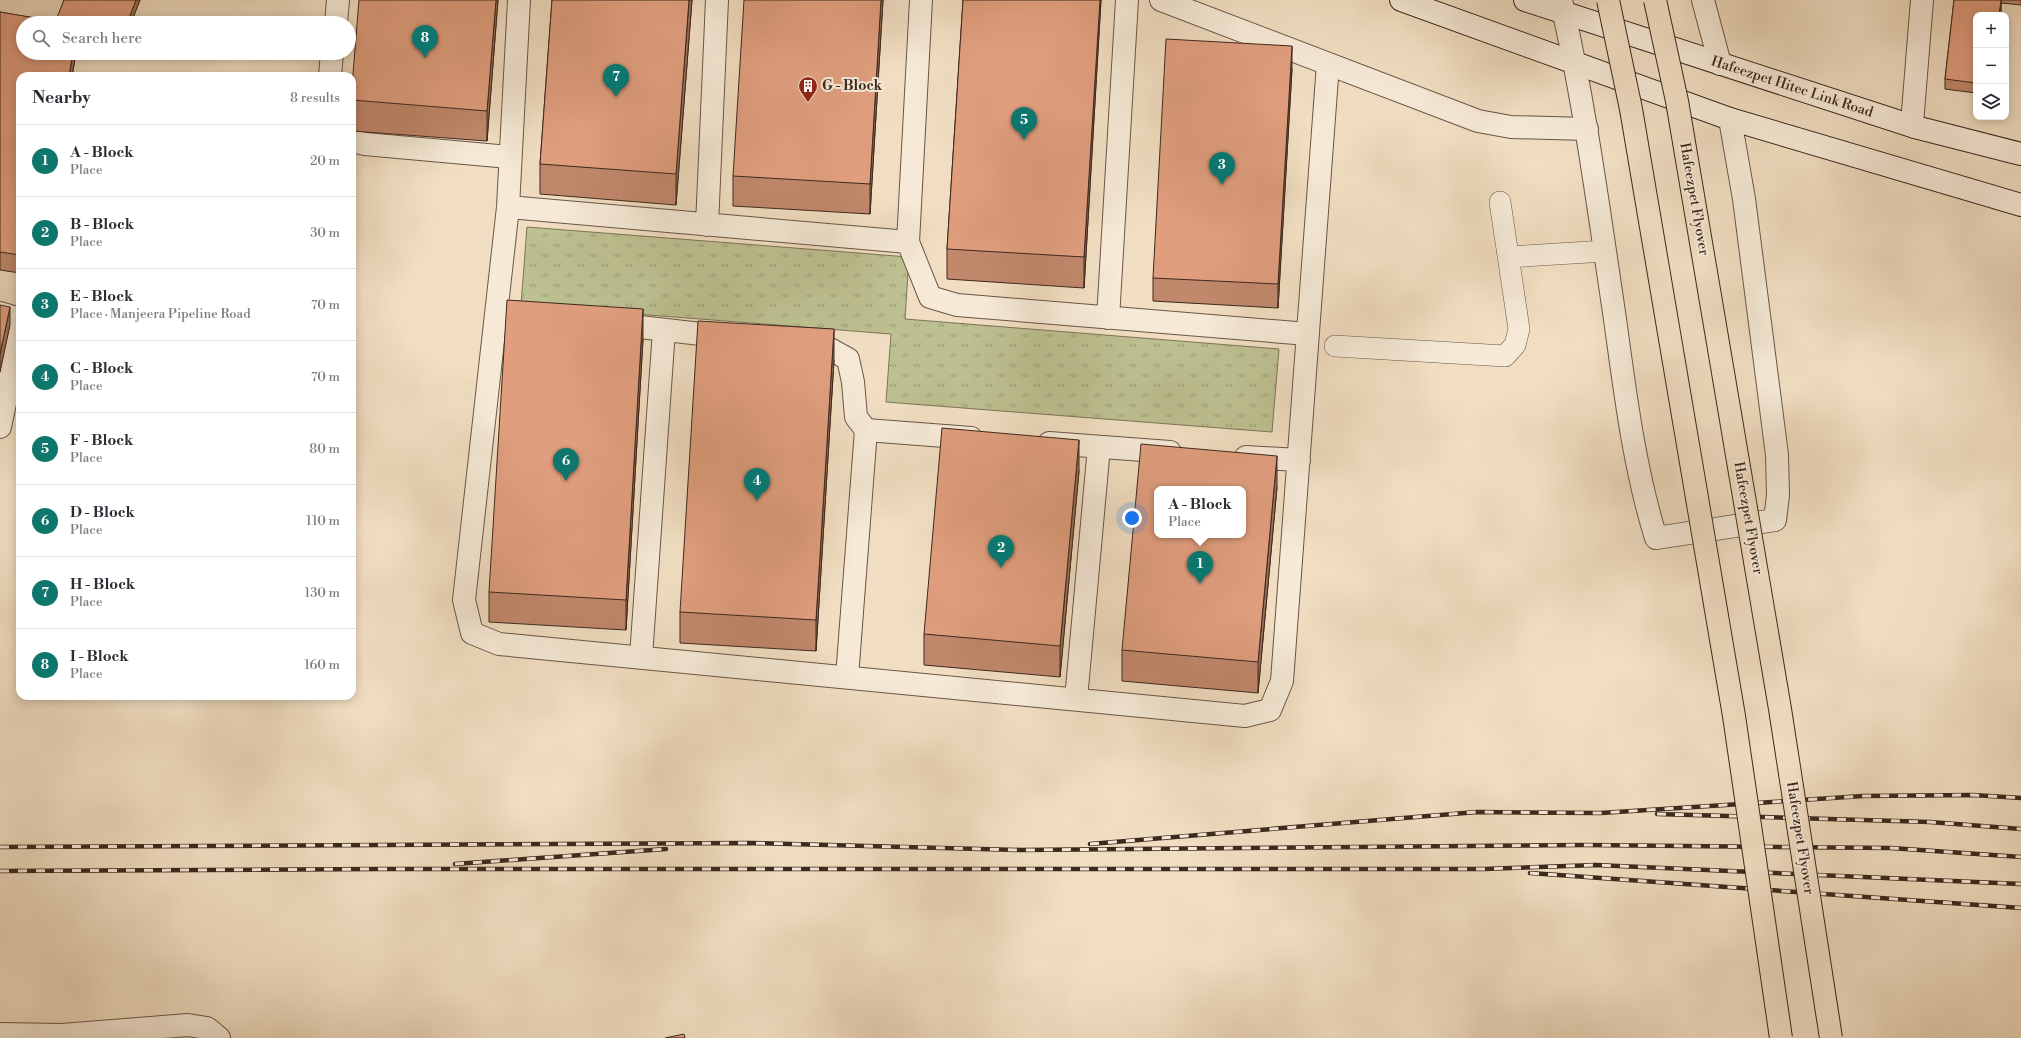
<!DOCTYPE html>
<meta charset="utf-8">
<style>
body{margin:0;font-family:"Libre Bodoni",serif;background:#f2f2f3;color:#2b2b33}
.controls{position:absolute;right:12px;top:12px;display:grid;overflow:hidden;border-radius:8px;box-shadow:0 2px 10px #0003}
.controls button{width:36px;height:36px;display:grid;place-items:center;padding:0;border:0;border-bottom:1px solid #e1e1e2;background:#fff;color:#2b2b33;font:20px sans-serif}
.you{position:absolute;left:1132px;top:518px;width:14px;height:14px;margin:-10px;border:3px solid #fff;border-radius:50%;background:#1a73e8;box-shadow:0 0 0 6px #1a73e833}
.badge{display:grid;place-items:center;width:26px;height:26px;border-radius:50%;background:#0f766e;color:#fff;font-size:13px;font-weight:700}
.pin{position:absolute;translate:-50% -33px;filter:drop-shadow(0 1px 2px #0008)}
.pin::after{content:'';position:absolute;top:21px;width:14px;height:12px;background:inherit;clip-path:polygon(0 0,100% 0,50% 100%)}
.popup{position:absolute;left:1154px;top:486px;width:92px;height:52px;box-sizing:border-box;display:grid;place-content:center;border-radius:8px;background:#fff;filter:drop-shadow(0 1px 3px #0005);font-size:13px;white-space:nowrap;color:#7c7c81}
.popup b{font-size:15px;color:#2b2b33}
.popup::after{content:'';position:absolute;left:50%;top:100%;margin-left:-8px;border:8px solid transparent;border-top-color:#fff}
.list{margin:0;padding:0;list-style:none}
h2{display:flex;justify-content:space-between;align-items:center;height:52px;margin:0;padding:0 16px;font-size:17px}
h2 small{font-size:13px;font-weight:400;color:#7c7c81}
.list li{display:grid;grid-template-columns:26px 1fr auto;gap:12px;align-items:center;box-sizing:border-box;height:72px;padding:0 16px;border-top:1px solid #e1e1e2}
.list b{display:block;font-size:15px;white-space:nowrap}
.list p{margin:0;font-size:13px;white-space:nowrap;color:#7c7c81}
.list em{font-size:13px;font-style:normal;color:#7c7c81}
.icon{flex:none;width:22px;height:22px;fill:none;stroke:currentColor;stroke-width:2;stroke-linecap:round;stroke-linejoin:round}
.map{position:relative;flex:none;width:2021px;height:1038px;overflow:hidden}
.search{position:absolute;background:#fff;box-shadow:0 2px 10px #0003;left:16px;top:16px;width:340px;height:44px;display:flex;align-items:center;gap:10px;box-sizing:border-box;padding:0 14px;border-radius:22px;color:#7c7c81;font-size:15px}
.panel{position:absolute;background:#fff;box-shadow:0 2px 10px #0003;left:16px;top:72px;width:340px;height:628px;border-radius:12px}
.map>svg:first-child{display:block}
.grass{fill:url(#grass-tufts);stroke:#7c7457}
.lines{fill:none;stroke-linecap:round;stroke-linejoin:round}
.service-casing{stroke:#695646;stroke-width:22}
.minor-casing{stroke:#695646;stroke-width:24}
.tertiary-casing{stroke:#695646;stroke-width:24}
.secondary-casing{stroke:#3c281d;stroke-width:24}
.service{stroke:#f6ead7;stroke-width:21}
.minor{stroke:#f6ead7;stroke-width:22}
.tertiary{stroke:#f6ead7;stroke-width:22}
.secondary{stroke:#f6ead7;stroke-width:22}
.rail-casing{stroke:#3c281d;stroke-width:4.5}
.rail{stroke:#f6ead7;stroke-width:3;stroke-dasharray:9;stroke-linecap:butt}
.primary-bridge-casing{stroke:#3c281d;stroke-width:24;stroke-linecap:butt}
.primary-bridge{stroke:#f1dec2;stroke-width:22}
.wall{fill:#c1886c;stroke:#3c281d}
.shaded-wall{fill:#9d6f58;stroke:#3c281d}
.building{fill:#e09e7e;stroke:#3c281d;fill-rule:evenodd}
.labels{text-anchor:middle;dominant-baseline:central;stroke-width:4;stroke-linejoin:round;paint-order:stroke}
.poi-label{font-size:14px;font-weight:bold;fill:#3c281d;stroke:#f6ead7;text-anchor:start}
.street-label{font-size:14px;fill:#3c281d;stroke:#f6ead7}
</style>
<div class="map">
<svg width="2021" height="1038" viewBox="0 0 2021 1038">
<defs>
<pattern id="grass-tufts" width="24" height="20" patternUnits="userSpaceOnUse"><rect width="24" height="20" fill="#bdc091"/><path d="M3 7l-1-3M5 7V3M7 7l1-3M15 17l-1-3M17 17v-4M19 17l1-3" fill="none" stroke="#9b9c76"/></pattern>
</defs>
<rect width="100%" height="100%" fill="#f1dec2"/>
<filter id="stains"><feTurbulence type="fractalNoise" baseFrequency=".005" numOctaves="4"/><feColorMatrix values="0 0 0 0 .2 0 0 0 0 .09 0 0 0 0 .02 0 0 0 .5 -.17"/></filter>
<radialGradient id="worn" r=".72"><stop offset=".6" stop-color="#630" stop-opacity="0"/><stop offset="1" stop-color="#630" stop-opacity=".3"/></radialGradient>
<path class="grass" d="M527,227l382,30 -4,62 374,30 -7,83 -386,-30 5,-68 -370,-29z"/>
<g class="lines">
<g class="service-casing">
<path id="service" d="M1509,257l96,-6
M1335,346l170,10 10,-11 4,-16 -19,-127"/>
</g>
<g class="minor-casing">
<path id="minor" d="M519,0l-11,207 -44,393 8,33 27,11 746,72 25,-6 12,-29 46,-617
M1161,0l317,121 33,6 76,2
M336,23l2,-23
M330,76l2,-23
M1915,127l-3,-3 10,-124
M352,141l13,3 144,13
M508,207l400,35 22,55 27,8 351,29
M707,225l10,-225
M908,242l13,-242
M0,313l20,6
M1108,318l19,-318
M614,324l113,13
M805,346l25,3 18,10 5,23 3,35 10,13 105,8
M0,427l20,-95
M1049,443l121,9
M1246,457l53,3
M641,657l23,-327
M847,677l19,-247
M1076,699l23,-252
M0,1034l62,1 126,-10 19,3 12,10"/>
</g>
<g class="tertiary-casing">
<path id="tertiary" d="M1561,0c24,105 38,212 54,319 10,73 19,148 41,219l119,-18 3,-25 -1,-40 -33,-256 -14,-80
M1703,0l17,64"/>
</g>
<g class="secondary-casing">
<path id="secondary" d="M1401,0l329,119 291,86
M1525,0l390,127 106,27"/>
</g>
<use href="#service" class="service"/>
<use href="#minor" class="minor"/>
<use href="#tertiary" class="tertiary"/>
<use href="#secondary" class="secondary"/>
<g class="rail-casing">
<path id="rail" d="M1657,814l273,8 91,7
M1090,844l387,-32 124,1 262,-17 110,-1 48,3
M0,847l750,-4 271,7 564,-5 306,3 130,9
M455,864l211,-15
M0,871l379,-2h1105l112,-4 425,19
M1530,873l491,35"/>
</g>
<use href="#rail" class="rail"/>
<g class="primary-bridge-casing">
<path id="primary-bridge" d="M1608,0l23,109 103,607 47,322
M1655,0l22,101 103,608 51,329"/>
</g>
<use href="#primary-bridge" class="primary-bridge"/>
</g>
<path class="wall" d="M64,0h76l-9,23h-108v30h53l-4,23h-52v197l-20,-3v-258l56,10z
M498,0l-11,141 -135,-10v-45z
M552,0h140l-16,205 -136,-11v-30z
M883,0l-13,214 -137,-8v-30z
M963,0h138l-17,288 -137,-9v-30z
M1954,0h67v5l-20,-2v12h-25v78l-31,-4v-10z
M1292,69l-14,239 -125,-7v-23z
M643,339l-17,291 -137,-8v-30z
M834,360l-18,291 -136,-8v-31z
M1079,471l-19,206 -136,-12v-31z
M1277,487l-19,206 -136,-12v-31z"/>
<path class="shaded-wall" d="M136,0h4l-9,23h-4z
M496,0h2l-11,141v-30z
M689,0h3l-16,205v-31z
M881,0h2l-13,214v-30z
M1100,0h1l-17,288v-31z
M2001,0v15h-2z
M1292,46v23l-14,239v-24z
M73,53h3l-4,23h-3z
M10,307v18l-10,47v-18z
M643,309v30l-17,291v-30z
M834,329v31l-18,291v-31z
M1079,440v31l-19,206v-31z
M1277,456v31l-19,206v-31z"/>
<path class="building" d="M64,0h72l-9,23h-62l-9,-3z
M359,0h137l-9,111 -135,-11v-14z
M552,0h137l-13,174 -136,-10z
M744,0h137l-11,184 -137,-8z
M963,0h137l-16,257 -137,-8z
M1954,0h47l-2,15h-23v68l-31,-4z
M0,12l65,11h-42v30h50l-4,23h-49v179l-20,-3z
M1166,39l126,7 -14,238 -125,-6z
M507,300l136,9 -17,291 -137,-8z
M0,305l10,2 -10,47z
M698,321l136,8 -18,291 -136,-8z
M942,428l137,12 -19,206 -136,-12z
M1141,444l136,12 -19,206 -136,-12zM1157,489h86v46h-86z
M684,1034l1,4h-20z"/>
<defs>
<g id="building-pin" transform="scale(1)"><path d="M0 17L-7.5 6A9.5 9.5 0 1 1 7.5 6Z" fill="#8f2418" stroke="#f6ead7"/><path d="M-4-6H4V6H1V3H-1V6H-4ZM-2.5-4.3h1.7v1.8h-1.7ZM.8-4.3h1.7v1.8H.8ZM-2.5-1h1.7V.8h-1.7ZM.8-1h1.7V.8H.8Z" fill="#fff"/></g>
</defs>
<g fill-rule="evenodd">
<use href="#building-pin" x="808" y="86"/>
</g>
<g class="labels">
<g class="poi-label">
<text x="822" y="86">G - Block</text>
</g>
<g class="street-label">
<text transform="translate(1792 87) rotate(18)">Hafeezpet Hitec Link Road</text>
<text transform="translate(1694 199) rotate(80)">Hafeezpet Flyover</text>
<text transform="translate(1748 518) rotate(80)">Hafeezpet Flyover</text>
<text transform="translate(1800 838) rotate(81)">Hafeezpet Flyover</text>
</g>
</g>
<rect width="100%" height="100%" filter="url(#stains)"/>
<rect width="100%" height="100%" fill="url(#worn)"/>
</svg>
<div class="controls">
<button>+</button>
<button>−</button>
<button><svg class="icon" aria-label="layers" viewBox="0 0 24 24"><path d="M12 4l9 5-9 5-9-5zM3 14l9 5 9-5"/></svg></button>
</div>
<div class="you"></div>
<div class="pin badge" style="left:1200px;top:584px">1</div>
<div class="popup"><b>A - Block</b>Place</div>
<div class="pin badge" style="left:1001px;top:568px">2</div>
<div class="pin badge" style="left:1222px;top:185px">3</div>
<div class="pin badge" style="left:757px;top:501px">4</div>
<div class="pin badge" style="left:1024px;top:140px">5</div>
<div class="pin badge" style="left:566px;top:481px">6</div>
<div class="pin badge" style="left:616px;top:97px">7</div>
<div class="pin badge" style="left:425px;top:58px">8</div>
<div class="search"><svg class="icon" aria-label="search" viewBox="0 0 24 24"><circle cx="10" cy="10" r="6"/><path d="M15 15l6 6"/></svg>Search here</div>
<section class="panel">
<h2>Nearby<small>8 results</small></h2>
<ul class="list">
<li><span class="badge">1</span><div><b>A - Block</b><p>Place</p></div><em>20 m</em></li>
<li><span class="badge">2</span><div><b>B - Block</b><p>Place</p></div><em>30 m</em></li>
<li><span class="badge">3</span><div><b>E - Block</b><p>Place · Manjeera Pipeline Road</p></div><em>70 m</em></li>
<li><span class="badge">4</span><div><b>C - Block</b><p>Place</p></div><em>70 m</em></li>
<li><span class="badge">5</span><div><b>F - Block</b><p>Place</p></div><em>80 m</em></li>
<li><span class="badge">6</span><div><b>D - Block</b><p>Place</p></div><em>110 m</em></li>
<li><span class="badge">7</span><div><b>H - Block</b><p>Place</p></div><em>130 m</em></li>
<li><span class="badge">8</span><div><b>I - Block</b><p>Place</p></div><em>160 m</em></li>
</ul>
</section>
</div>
